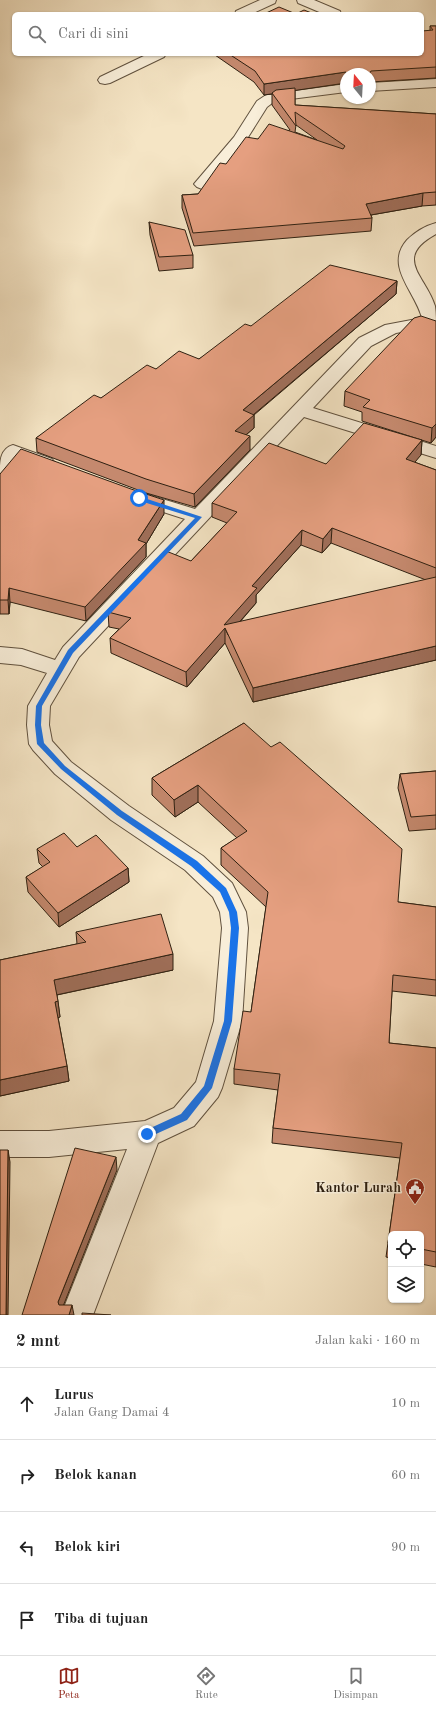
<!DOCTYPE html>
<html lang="id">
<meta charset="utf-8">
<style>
body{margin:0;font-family:"Old Standard TT",serif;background:#f6f6f6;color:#222}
.controls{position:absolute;right:12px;bottom:12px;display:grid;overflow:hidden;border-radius:6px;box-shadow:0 1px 3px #0004}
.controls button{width:36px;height:36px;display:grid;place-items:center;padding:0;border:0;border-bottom:1px solid #e0e0e0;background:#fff;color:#222;font:20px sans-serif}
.compass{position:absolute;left:340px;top:68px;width:36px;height:36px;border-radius:50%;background:#fff;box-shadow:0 1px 3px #0004;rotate:342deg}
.stop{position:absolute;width:12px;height:12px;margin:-9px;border:3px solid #1a73e8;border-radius:50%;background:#fff}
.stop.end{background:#1a73e8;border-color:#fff;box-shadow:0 1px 4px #0008}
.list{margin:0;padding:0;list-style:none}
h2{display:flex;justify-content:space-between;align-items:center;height:52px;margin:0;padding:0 16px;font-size:17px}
h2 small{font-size:13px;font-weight:400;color:#767676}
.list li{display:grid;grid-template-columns:26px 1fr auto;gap:12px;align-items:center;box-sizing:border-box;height:72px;padding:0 16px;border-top:1px solid #e0e0e0}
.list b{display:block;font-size:15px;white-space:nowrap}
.list p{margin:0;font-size:13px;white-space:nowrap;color:#767676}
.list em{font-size:13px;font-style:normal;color:#767676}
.icon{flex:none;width:22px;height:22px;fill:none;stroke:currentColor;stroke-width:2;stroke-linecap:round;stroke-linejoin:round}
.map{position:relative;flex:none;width:436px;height:1315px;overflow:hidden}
.search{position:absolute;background:#fff;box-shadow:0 1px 3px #0004;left:12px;right:12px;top:12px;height:44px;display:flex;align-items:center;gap:10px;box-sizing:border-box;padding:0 14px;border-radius:6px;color:#767676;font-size:15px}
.sheet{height:340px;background:#fff}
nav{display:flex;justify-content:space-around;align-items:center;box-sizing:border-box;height:56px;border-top:1px solid #e0e0e0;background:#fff;font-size:11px;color:#767676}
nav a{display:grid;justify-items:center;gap:2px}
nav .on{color:#8f2418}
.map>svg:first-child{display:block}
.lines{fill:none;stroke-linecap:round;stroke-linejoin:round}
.street-casing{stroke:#60513e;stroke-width:2}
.street{fill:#f8eed9;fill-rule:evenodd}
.wall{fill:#c5896e;stroke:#2e2011;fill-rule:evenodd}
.shaded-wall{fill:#a06f5a;stroke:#2e2011}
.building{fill:#e59f80;stroke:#2e2011}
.route{fill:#1a73e8}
.labels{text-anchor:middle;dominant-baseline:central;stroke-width:3;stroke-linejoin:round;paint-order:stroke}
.near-poi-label{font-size:14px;font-weight:bold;fill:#2e2011;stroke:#f8eed9;text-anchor:end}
</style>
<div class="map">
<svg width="436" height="1315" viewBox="0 0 436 1315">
<rect width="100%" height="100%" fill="#f5e5c5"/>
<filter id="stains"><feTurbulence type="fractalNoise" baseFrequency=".005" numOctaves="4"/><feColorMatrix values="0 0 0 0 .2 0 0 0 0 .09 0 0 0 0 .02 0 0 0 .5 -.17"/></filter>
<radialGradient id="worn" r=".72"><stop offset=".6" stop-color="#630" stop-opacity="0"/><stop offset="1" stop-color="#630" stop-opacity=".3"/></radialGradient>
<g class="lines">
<g class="street-casing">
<path id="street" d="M260,0h16l-1,3 -24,11h-16l1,-3z
M297,0h17l26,11 1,3h-17l-26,-11z
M148,54h18l-2,3 -54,26 -5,1 -5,-1 -2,-3 2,-3z
M436,79v8l-66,4v-8z
M346,84v8l-71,9 -8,6 -22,35 -38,45 -5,2 -5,-2 -3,-3 40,-47 23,-36 9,-6z
M436,223v11c-44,24 -10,42 -1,72 1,7 1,15 1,22l-5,-1 -35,6 -25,13 -58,62 123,38v12l-132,-41 -225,240 -29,49 -1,19 3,16 19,21 58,44 74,50 29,27 14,29 2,16 -6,93 -20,67 -4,9 -24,29 -36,17 -65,172h-32l66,-166 -78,8h-49v-26h49l96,-10 29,-13 22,-26 18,-61 8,-93 -2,-16 -7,-15 -28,-27 -74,-50 -56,-46 -22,-24 -4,-6 -2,-19 1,-19 19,-33 -26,-8 -21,-2v-16l22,2 33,11 8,-13 122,-128 -56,-18 -3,-4 3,-4 7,-2 59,18 164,-171 26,-13 37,-7c-7,-27 -38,-52 -15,-78 8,-8 18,-14 29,-17z
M13,445l39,14 3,4 -3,4 -7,2 -28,-10 -10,13 -7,2c0,-13 0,-25 13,-29z"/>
</g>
<use href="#street" class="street"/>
</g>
<path class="wall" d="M430,26h6v52l-66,4v-8h-24v9l-51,7v15l141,9v91l-14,1 -51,9 1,3 -1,13 -177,15 -12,-38v-13l16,-1 28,-30 32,-25 32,-9 -18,-25v-11l-8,1 -10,-13 -39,-27v-1h207l8,-24zM296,125l21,15 -22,-8z
M149,222l44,33v13l-34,3 -9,-36z
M397,281l-1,13 -142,121v13l-8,7 4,15 -55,57 -49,-14 -109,-41 -1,-14 65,-40 55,-29 43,-10 52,-33z
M436,321v116l-5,6 -69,-22v-9l-18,-6 1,-15z
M422,440l-1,15 -7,7 22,8v190l-183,42 -28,-59 -38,44 -76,-34 -1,-15 9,-9 -10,-2 -1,-15 83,-51 36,-38 -15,-6v-14l114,-39zM331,543l95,37 -186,42 16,-19v-8l45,-50 21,8z
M0,474l164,40 -18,30v13l-60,64 -76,-19 -1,12h-9z
M244,723l154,179 38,5v89l-44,-5 -3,52 47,5v219l-15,-3v-30h-30v24l-5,-1 14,-99 -128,-15 1,-15 5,-38 -44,-6v-15l17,-57 15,-105 -45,-42v-17l16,-10 -39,-36 -23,15 -23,-22v-17z
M436,771v58l-27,2 -11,-43 2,-14z
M77,847l51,21 1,14 -70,45 -31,-35 -2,-15 17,-10 -4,-4 -2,-14z
M76,932l97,38 -116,25 3,22h-2l9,49 2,15 -69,15v-136l77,-16z"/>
<path class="shaded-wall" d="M346,72v11l-82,12v-11z
M423,193l-1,13 -57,10 1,-12z
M397,281l-1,13 -143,121h1v13l-19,16v-13l8,-21z
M436,424v13l-5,6 1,-15z
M250,436v14l-55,57 -1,-13z
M422,440l-1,15 -16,19 1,-15z
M164,500v14l-18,30v13l-60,64 -1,-14 53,-67z
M332,528l-1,15 -9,10 1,-14z
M302,530l-1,15 -45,50v8l-28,32 -3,-7v15l-38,44 -1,-15 38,-47 28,-39z
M9,588l1,14 -1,12 -1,-14z
M436,646v14l-183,42v-14z
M198,785v17l-23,15 -1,-17z
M128,868l1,14 -70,45 -1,-14z
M173,954v16l-117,25 -2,-15z
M58,1001l2,16 -3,1 -2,-16z
M67,1066l2,15 -69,15v-16z
M8,1150l2,12 -2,153h-2z
M116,1157l1,13 -57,144 -2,-12z
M72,1305l2,10h-5z"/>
<path class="building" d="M279,7l17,7 8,-4 10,4h-50z
M430,26h6v41l-65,4 -2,3h-22l-1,-2 -82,12 -9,-13 -26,-17h193v-23l11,-1z
M295,88v17l141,9v78l-13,1 -57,11 6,14 -179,15 -11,-38 16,-1 22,-31 6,1 20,-27 12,2 11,-15 74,25 2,-3 -50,-34 1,14 -24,-33 4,-3z
M149,222l36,8 8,25 -34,2z
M330,265l67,16 -154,129 11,5 -19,16 15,5 -56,58 -48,-15 -110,-41 58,-43 7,3 46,-33 9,4 23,-18 20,8 46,-35 6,2z
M421,316l15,5v103l-4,4 -69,-21 7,-7 -25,-9 69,-73z
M364,423l58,17 -16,19 30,11v98l-104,-40 -9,11 -21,-9 -50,56 5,2 -33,37 212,-48v69l-183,42 -28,-60 -39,44 -76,-34 21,-20 -23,-6 58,-61 25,10 46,-49 -25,-9 57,-60 57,21z
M21,449l110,40 33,11 -26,40 8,3 -61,64 -76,-19 -1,12h-8v-126z
M244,723l27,24 9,-5 122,107 -4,53 38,5v73l-43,-5 -4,68 47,5v204l-15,-3v-15h-30v9h-3l14,-100 -129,-15 7,-54 -46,-5 9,-58 8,1 17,-120 -47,-44 26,-17 -49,-46 -24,15 -22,-22z
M436,771v44l-25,2 -11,-43z
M64,833l13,14 19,-12 32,33 -70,45 -32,-36 24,-15 -13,-13z
M161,914l12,40 -119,26 4,21 -3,1 12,64 -67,14v-120l86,-18 -10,-10z
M75,1148l41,9 -58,145 1,3h13l-3,10h-47z
M0,1150h8l-2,165h-6z
M82,1313l29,2h-29z"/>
<path class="route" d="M137,497h4l61,20 -129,136 -31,53 -1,19 3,18 21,23 57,45 75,50 29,27 11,24 2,16 -7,93 -20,67 -25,32 -40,18 -4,-4 1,-3 37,-17 23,-28 20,-65 7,-93 -2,-16 -9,-20 -29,-26 -74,-51 -56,-46 -24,-25 -2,-19 1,-19 32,-56 127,-132 -58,-18z"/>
<defs>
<g id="civic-pin" transform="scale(1)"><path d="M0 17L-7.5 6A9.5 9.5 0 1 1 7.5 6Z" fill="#8f2418" stroke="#f8eed9"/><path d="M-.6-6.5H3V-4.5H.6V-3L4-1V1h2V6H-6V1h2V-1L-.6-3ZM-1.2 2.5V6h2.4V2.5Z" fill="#fff"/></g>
</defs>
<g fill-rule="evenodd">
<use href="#civic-pin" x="415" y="1188"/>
</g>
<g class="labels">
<g class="near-poi-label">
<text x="401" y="1188">Kantor Lurah</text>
</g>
</g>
<rect width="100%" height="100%" filter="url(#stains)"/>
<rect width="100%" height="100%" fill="url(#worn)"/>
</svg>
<div class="controls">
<button><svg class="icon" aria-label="locate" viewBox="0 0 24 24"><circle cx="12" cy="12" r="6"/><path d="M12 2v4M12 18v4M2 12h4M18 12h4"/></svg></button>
<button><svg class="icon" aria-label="layers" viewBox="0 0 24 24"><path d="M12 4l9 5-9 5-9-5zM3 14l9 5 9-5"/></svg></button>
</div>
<svg class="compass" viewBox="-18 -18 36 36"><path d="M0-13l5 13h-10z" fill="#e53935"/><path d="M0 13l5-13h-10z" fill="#767676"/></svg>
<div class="stop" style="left:139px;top:498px"></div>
<div class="stop end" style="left:147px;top:1134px"></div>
<div class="search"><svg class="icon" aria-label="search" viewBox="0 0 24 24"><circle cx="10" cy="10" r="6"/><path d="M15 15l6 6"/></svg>Cari di sini</div>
</div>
<section class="sheet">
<h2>2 mnt<small>Jalan kaki · 160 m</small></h2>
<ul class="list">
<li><svg class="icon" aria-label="ahead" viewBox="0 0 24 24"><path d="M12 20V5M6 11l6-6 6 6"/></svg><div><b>Lurus</b><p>Jalan Gang Damai 4</p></div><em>10 m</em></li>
<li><svg class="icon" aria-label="right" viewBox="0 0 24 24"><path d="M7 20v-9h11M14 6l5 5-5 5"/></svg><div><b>Belok kanan</b></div><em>60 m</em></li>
<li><svg class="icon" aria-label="left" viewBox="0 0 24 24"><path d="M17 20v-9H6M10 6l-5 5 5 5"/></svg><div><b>Belok kiri</b></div><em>90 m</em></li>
<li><svg class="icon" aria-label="arrive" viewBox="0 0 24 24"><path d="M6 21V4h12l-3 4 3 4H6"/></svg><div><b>Tiba di tujuan</b></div></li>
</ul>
</section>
<nav>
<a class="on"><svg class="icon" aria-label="map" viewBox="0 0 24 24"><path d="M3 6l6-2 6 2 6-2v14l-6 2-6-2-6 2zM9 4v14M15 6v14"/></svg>Peta</a>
<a><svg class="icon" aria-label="directions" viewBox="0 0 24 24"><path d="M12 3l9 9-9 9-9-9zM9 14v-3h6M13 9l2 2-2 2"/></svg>Rute</a>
<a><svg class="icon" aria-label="saved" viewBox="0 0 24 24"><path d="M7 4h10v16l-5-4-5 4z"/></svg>Disimpan</a>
</nav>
